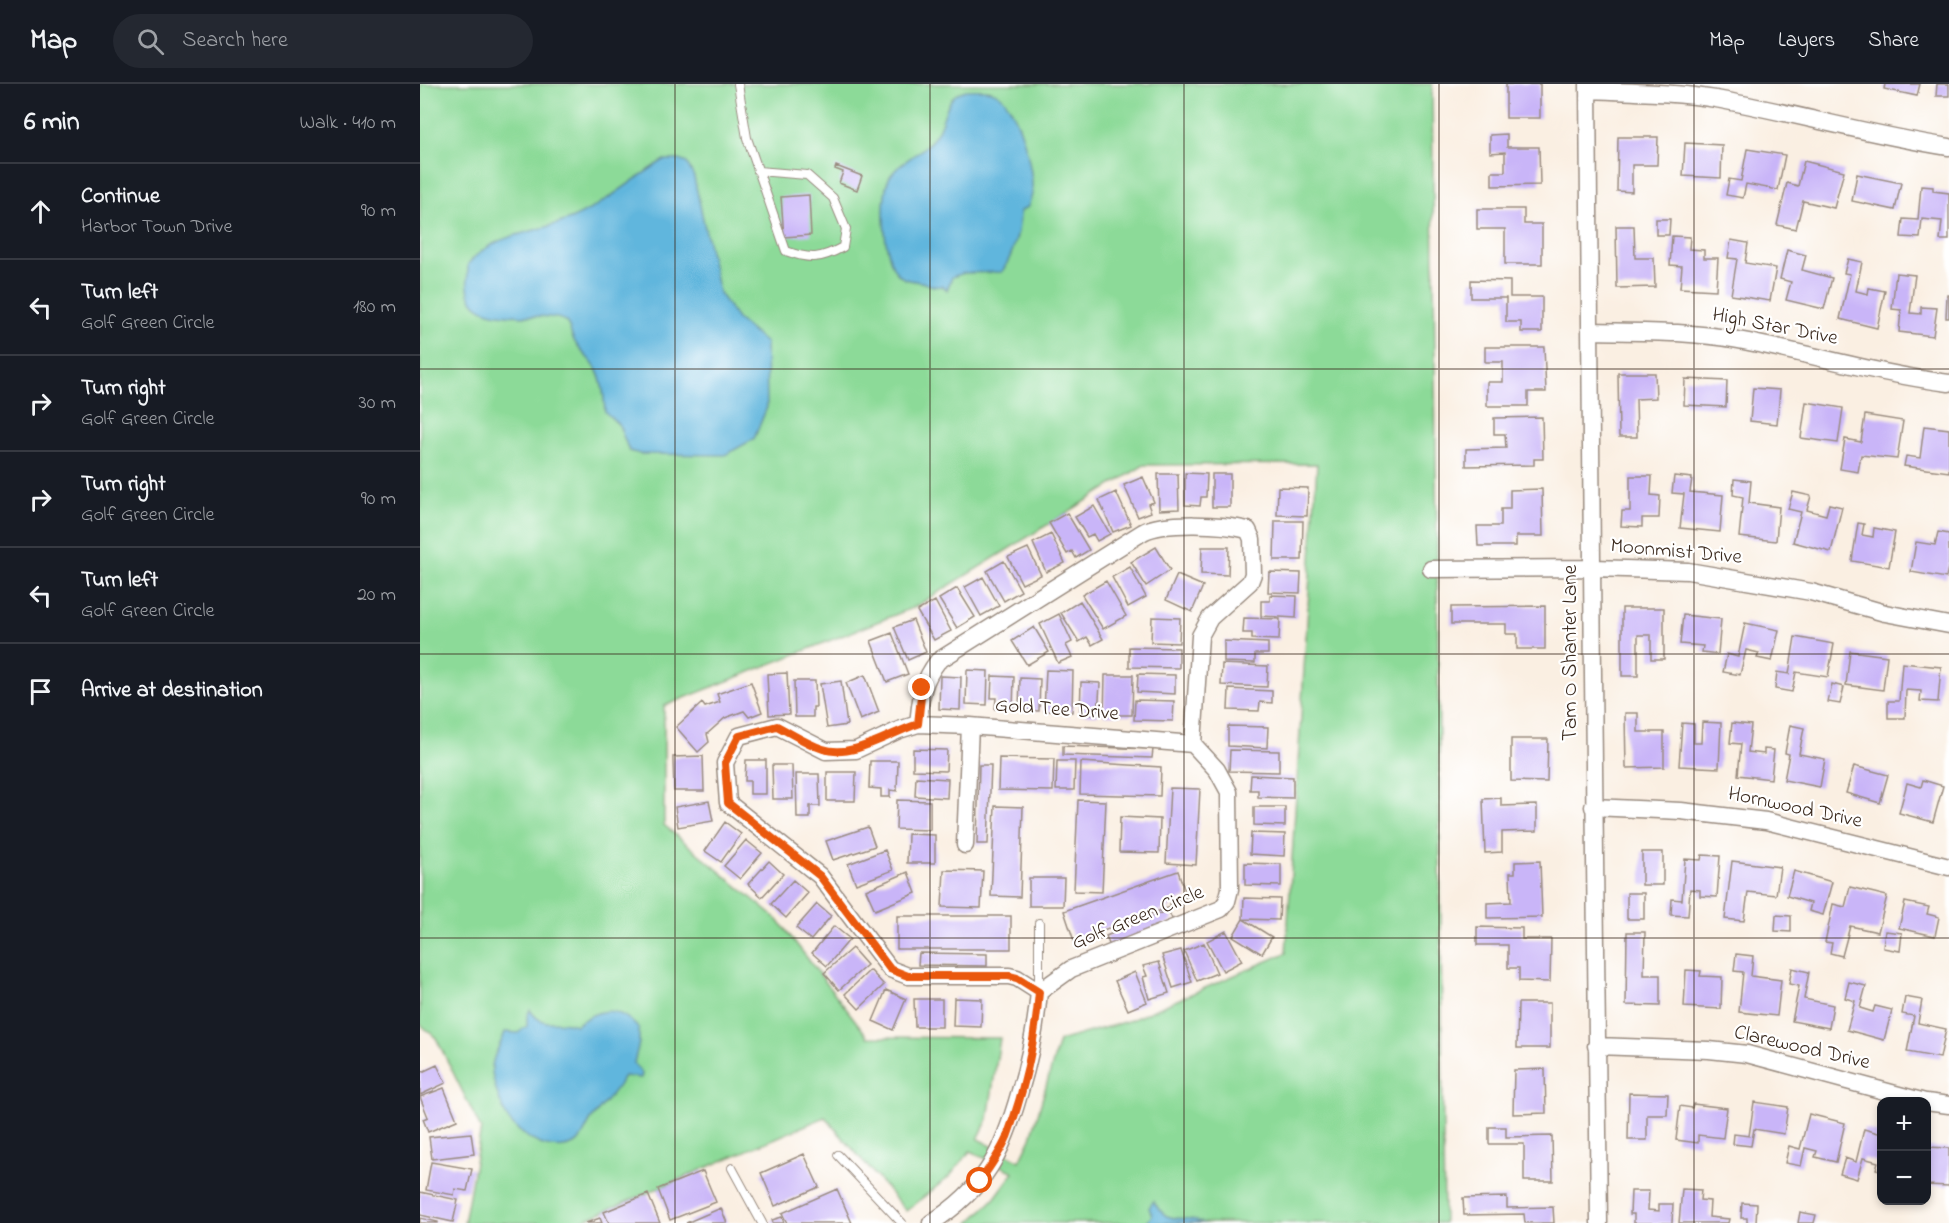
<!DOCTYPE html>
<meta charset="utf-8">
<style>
body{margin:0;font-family:"Indie Flower",sans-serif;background:#242831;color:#f1f3f6}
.controls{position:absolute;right:18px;bottom:18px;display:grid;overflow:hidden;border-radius:12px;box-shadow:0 3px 9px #0003}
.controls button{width:54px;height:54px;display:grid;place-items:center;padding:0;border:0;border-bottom:2px solid #363941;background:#171b24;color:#f1f3f6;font:30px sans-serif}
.stop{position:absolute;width:18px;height:18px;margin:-14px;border:4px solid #ea580c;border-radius:50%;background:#fff}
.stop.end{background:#ea580c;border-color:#fff;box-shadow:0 2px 6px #0008}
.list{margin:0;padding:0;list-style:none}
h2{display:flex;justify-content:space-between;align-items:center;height:78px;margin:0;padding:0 24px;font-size:26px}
h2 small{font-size:20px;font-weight:400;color:#9ea1a6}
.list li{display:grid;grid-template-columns:39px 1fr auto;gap:18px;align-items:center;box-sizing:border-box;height:96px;padding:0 24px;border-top:2px solid #363941}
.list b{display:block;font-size:22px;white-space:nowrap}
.list p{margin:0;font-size:20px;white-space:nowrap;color:#9ea1a6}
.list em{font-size:20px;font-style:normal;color:#9ea1a6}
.icon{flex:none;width:33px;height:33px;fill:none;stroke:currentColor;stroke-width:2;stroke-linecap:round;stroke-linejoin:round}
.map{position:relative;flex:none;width:1529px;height:1139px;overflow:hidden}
header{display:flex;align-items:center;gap:36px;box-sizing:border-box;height:84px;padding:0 30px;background:#171b24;border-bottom:2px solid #363941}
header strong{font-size:28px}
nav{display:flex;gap:33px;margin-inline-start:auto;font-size:21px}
.search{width:420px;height:54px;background:#242831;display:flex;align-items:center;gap:15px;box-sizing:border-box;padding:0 21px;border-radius:33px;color:#9ea1a6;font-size:22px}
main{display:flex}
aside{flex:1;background:#171b24}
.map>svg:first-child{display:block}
.green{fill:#8cda98;stroke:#64825b;stroke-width:1.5;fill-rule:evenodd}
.water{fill:#60b6dd;stroke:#4e707e;stroke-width:1.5}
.building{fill:#c9b5f8}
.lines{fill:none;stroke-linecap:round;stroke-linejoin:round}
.service-casing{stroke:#9a8c80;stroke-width:10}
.minor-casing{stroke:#9a8c80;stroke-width:19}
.service{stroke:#fff;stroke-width:8}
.minor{stroke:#fff;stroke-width:16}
.route{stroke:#ea580c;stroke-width:8}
.grid{fill:none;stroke:#3b2a1e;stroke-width:1.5;stroke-opacity:0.55}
.labels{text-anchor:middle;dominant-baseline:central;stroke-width:4.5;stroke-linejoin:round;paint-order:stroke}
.street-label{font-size:21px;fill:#3b2a1e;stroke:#fff}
</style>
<header>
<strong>Map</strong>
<div class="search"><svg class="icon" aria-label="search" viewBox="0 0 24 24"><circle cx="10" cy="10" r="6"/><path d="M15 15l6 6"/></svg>Search here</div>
<nav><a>Map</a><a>Layers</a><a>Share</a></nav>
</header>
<main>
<aside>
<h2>6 min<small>Walk · 410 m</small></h2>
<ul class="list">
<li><svg class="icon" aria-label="ahead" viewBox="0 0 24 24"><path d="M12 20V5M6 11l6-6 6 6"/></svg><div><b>Continue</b><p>Harbor Town Drive</p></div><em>90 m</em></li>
<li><svg class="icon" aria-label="left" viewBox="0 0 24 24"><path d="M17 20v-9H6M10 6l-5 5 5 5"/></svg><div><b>Turn left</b><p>Golf Green Circle</p></div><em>180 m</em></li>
<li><svg class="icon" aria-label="right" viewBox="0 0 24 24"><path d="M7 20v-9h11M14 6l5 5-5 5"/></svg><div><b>Turn right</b><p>Golf Green Circle</p></div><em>30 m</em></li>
<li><svg class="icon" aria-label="right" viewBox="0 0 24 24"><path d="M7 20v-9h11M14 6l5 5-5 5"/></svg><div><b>Turn right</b><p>Golf Green Circle</p></div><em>90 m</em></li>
<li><svg class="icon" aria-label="left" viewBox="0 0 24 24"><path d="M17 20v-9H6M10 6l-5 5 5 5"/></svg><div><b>Turn left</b><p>Golf Green Circle</p></div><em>20 m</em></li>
<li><svg class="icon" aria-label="arrive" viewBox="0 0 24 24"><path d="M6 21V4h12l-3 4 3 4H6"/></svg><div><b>Arrive at destination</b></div></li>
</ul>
</aside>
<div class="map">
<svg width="1529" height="1139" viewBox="0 0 1529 1139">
<rect width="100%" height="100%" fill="#fff"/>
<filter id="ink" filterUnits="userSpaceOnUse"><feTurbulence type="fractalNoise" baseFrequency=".0167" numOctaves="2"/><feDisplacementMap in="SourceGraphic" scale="12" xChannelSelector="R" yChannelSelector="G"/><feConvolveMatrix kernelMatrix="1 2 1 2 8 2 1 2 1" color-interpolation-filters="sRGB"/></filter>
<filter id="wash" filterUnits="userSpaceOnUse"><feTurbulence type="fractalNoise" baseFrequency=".008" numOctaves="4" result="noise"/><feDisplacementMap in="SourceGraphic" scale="24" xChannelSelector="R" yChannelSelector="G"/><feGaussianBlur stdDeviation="1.35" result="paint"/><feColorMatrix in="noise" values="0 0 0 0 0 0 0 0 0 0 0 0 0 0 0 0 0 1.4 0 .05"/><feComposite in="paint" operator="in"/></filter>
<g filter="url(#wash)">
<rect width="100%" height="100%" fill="#faefe2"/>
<path class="green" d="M0,0h1012l12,1139h-475l25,-24 20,-27 -44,-21 -20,25 -44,35 -81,-94 -248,106h-113l17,-94 -45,-91 -16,-14zM897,380l-31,489 -155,67 -72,21 -28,97 -11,23 -42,-22 10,-20 12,-81 -132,-1 -90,-117 -114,-95v-119l251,-99 229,-142z"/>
<path class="water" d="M546,6c10,0 23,-2 32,4 21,14 36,76 34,99 0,4 -3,9 -4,14l-8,4c0,20 -7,44 -18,61l-38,1 -12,4 -5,13 -5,-4c-9,2 -12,-2 -21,-4 -10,-2 -17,-1 -24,-9 -14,-15 -18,-82 -6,-98 11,-16 33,-22 44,-39 12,-18 9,-41 31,-46z
M244,76h15l8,3 7,14 25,116 18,26 29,24 1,64 -13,32 -29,16 -85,-1 -11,-3 -10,-26 -14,-13c-1,-14 -2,-32 -10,-45 -7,-11 -17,-16 -22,-29 -4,-8 -3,-16 -12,-19 -23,-8 -80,6 -91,-23 -4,-8 -2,-23 -2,-32 27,-33 69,-30 105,-46 33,-15 61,-40 91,-58z
M110,926c14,21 25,7 46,15 24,-18 42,-20 63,4v14l-5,20 8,11 -1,4 -17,-2c-9,17 -22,29 -33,44 -5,7 -8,19 -15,23 -24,12 -48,-2 -65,-20 -8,-9 -18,-40 -19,-52 -1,-14 9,-26 13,-39l13,1 9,-7v-10z
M733,1117c3,4 8,11 12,14 12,7 25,0 38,8h-56l5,-8 -3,-7z"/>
<g id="blocks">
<path class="building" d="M1086,0h34v34h-34z
M1465,0h35l-3,12 -33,-7z
M1517,0h12v12h-13z
M1087,50v13h32l1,38 -48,1v-14h13v-20l-15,1v-18z
M1198,53h40l-1,28h-25v27l-15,-1z
M1265,59l37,2 -1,33 -38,-2z
M1327,65l38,6 -7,35 -32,-6 -3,14 -17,-3 3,-16 12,2z
M1384,77l40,10 -10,37 -31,-7 -7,28 -19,-4 10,-42 11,3z
M416,82l26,10 -5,14 -18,-7 4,-11 -8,-3z
M1437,90l44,9 -6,27 -43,-9z
M1501,102l12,1v4l16,2v47h-9l2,-19 -20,-2 -2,19 -19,-1 2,-18 15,1z
M389,111l2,40 -27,2 -3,-40z
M1057,125h47v15h18v40h-37v-35h-28z
M1236,135h14l-1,16h-13z
M1196,142h18l1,32h19l1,29 -38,1z
M1252,152l18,1 -1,12 15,1v8h14l-2,32 -36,-2 2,-22 -12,-1z
M1311,156l17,3 -3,20 31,5 -6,33 -39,-6 6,-36 -9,-1z
M1367,166l19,5 -4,15 30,8 -8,31 -38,-9 5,-18 -11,-3z
M1428,175l14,3 -6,29 12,3 1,-6 16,3 -8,37 -37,-9 10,-45 -6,-1z
M1476,189l19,2 -5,38 11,1v-7l16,1 -4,28 -34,-4 2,-22 -9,-1z
M1051,196l39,1v16h32v35h-21v-10h-15v-24h-35z
M1527,211h2v23h-3z
M1065,263h59l2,45h-18v14h-41v-24h16v-20h-18z
M1198,289h37l1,25 -20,1 1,38h-18z
M1265,295l42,2 -1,26 -42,-2z
M1333,304l27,2 -3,34 -27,-3z
M1386,318l37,6 -5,35 -37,-5z
M1445,331l38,6 -6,38 -36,-4 -3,17 -18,-3 5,-30 16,3z
M1122,333l1,42h-9v6l-68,1v-17l40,-1 -1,-14h-11v-16z
M1504,342l25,3v43l-45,-6 2,-10 14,2z
M765,389l22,1 -1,23h-5l-1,9 -15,-1z
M738,390h20l1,35 -20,1z
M792,390h18v33h-18z
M1210,392h22l-1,19 9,1 -1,22h-17v9l-21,-1 1,-15h8z
M1254,392l18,2 -2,14 33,3 -3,37 -40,-4 4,-34 -12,-1z
M723,393l11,25 -6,2 3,8 -13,5 -14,-32z
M1314,395l17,2 -2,22 30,4 -3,34 -37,-4 4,-40 -10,-2z
M858,403l30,1 -1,28 -30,-1z
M1122,405l1,47h-27v10h-38l-1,-20h24v-17h9v-19z
M696,408l15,33 -18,7 -14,-32z
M1373,408l18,4 -4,14 19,5 3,-11 13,3 -11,45 -38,-10 8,-30 -13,-3z
M674,422l16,28 -13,7 -4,-7 -6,3 -12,-20z
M647,429l22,37 -13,8 -4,-7 -5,3 -18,-31z
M855,437h28l-1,39h-28z
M1438,439l6,1 -2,11 11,2 1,-9 21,4 -6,35 -37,-6z
M1518,448l11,2v29l-3,15 -35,-6 5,-30 19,3z
M631,450l14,29 -19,9 -13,-29z
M736,463l14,23 -24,16 -15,-24z
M782,463h27l-1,28 -27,-1z
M608,464l13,27 -19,9 -14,-27z
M584,477l17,30 -17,10 -17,-30z
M710,483l16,30 -18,10 -16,-30z
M849,488l32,1 -1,20 -32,-1z
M757,491l26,11 -11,26 -26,-12z
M563,493l16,29 -18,10 -16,-29z
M686,497l20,35 -23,13 -21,-34z
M537,504l18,29 -18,11 -18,-29z
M850,511l27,1 -1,22 -35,-2v-15h9z
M515,517l16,30 -17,9 -17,-29z
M660,517l23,38 -11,6 -5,-8 -8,5 -18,-29z
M1125,522v43h-28v-15h-11v-10h-55v-17z
M1202,524h42v51h-13v-24h-13v41h-16z
M639,530l13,28 -6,3 6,12 -14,6 -18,-39z
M1263,531l38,4 -3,35 -16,-2 1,-6 -23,-2z
M732,533l28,1 -1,25 -28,-1z
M824,534l36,1 -1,21 -27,-1v-6h-9z
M493,536l13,32 -18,8 -14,-33z
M1325,539l34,7 -7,31 -15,-3 2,-5 -13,-3 -6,25 -17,-3 4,-18 11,3z
M614,543l15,25 -22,13 -15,-24z
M472,549l16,41 -21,8 -16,-41z
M1375,553l39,7 -6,33 -32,-5 -4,20 -17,-3 2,-17 12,2z
M804,557l44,2v11h-13v9l-31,-1z
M709,563l50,1v20l-50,-1z
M1430,567l37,5 -4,34 -37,-5z
M1482,579l39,4 -3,35 -18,-1 1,-10 -15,-1 -1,28h-17v-17h11z
M802,580l46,2 -1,21 -46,-2z
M547,586l21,1 -1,34 -21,-1z
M626,586l27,1 -1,41 -28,-1z
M367,589l2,41 -20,1 -2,-41z
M718,590l37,1v19l-38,-2z
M445,591l14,37 -19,8 -14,-37z
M685,591h28l-1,40h-28z
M520,592l21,1 -1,33 -21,-1z
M572,592l22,1 -1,33 -18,-1 1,-11h-5z
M600,594l20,1 -1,32 -20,-1z
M374,597h21l1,26h-3v10h-18z
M421,597l6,44 -20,3 -7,-44z
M331,598l11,30 -13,5 -5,-6 -19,7 -18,16 2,8 -11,10 -22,-25 26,-24 3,4 15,-5 -3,-8z
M661,598l19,1 -2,32 -18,-1z
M1412,600l12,3 -4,17 -12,-2z
M809,605l43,2v12l-12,-1 -1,9 -31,-1z
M715,616l39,1 -1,20 -39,-1z
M1205,629h13v19h26v35l-38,1z
M1282,638l19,1 -2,45 -40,-2 3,-43 12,1v19h7z
M1312,639l19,2 -3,27 16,2v-5l10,1 -3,29 -33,-4 3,-31 -11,-1z
M1370,641l14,3 -5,26 26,5 -5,28 -36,-7 5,-26 -4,-1z
M808,642l40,1 -1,21 -39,-2z
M1091,655h37l-1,43 -36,-1z
M643,662l90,3 -1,9 -89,-3z
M493,665l34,1 -1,21 -33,-1z
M810,666l49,1v21l-50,-1z
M283,672l1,35h-30l-1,-34z
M579,674l55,1 -1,32 -55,-1z
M326,676h20v34h-16v-13h-5z
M450,677h28l-1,30 -7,-1v7h-9v-8l-12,-1z
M637,677h18l-1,29h-18z
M661,678l80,5 -1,29 -80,-2z
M352,681h20l1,34h-20z
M559,681h12l-3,79h-11z
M1434,682l34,9 -8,28 -34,-10z
M407,688h29l-1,29h-28z
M376,690h23l1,32h-10v12h-13z
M831,691l42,2v21l-35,-1v-7h-8z
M496,693l32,2 -1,19 -32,-2z
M1503,696l20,6 -10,36 -34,-9 8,-30 14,4z
M750,704l30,1 -4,76 -30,-2z
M1081,714v8l36,-1v26l-35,1v20l-17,1 -2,-54z
M477,716l33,1v29l-34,-1z
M658,716l28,1 -4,91 -28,-1z
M289,717l4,20 -35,6 -3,-20z
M575,722l28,1 -3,90 -29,-1z
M834,723h31v19l-31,-1z
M700,733l40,2 -1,34 -40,-1z
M305,738l16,12 -20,28 -16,-11z
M448,743l7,19 -42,14 -7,-19z
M831,749l34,1 -1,22 -34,-2z
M488,750l27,1v28h-28z
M326,756l16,13 -22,26 -16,-13z
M465,766l8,20 -37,14 -8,-20z
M1222,768h21v33h-21z
M1282,771l18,1 -3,41 -17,-1v-6l-10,-1 -2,27 -17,-1 1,-16 10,1 3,-41 16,1z
M349,777l14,13 -21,23 -14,-13z
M1120,777l2,56 -55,1v-15l24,-1 -1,-29h5v-11z
M1312,777l48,6 -4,28 -28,-3 -4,29 -19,-2z
M825,779l36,1v22l-36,-1z
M524,786l39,1 -2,37 -39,-1z
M758,787l9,26 -17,7 1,3 -80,27 1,4 -17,6 -11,-33z
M1374,787l38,11 -9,33 -14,-4 2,-8 -24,-7z
M488,788l8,21 -41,17 -9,-20z
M609,794h35l-1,28h-34z
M373,796l15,13 -22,25 -15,-14z
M1430,803l37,9 -9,36 -28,-6 -8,30 -12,-3 2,-10 -7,-1 8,-38 12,3z
M1207,809h17v26h-17z
M824,814l36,1 -1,21 -36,-1z
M1485,818l24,5 -2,7 12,3 -4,19 -36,-8z
M397,820l14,12 -20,24 -15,-12z
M748,826l5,11 -63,26 -4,-11z
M1356,831l15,1v16l-16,-1z
M477,832h114v33h-114z
M823,835l29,18 -10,17 -29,-18z
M414,842l16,13 -23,27 -15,-13z
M1057,843l45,1v11h29l-1,43 -31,-1v-13h-11v-23h-31z
M806,847l16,30 -19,10 -16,-30z
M1465,847l17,2 -2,18 -17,-3z
M1207,848h18l-1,43h16v31l-34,-1z
M784,859l13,30 -20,8 -13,-30z
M432,864l15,17 -28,25 -15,-17z
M761,866l11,32 -19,6 -11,-33z
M499,869l68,1v12l-69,-1z
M1316,870l17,2 -2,20 30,4 -4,36 -38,-4 4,-40 -9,-1z
M739,878l10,31 -20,6 -6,-22 4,-1 -4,-10z
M1372,884l17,4 -5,27 29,6 -4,23 -37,-7 7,-35 -10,-2z
M450,886l14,15 -25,24 -14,-15z
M1266,886l15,1 -1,5 22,1 -1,32 -37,-2z
M715,888l12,30 -19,8 -13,-29z
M1429,898l17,4 -6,22 13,4 2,-6 17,4 -8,30 -37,-10 8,-29 -10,-3z
M466,906l20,9 -13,31 -20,-9z
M1485,913l17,3 -4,23 28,6 -6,29 -33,-6 7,-36 -12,-2z
M534,914l28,1 -1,28 -28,-1z
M494,915h28v28h-27z
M1098,919h32v45h-33z
M17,981l9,18 -26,12v-22z
M1125,985l1,44 -33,1 1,-44z
M24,1004l13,32 -29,12 -5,-13 5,-2 -8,-20z
M1209,1009l39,1 -1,21h-20v25h-19z
M1334,1018l34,5 -4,27 -30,-5 -3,17 -18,-2 1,-10 15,2z
M1273,1020l34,4 -4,30 -25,-3v8l-22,-3 4,-34 12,2z
M1389,1030l36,9 -9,39 -21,-5 2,-6 -12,-3 -4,18 -16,-3 4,-17 11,3z
M1069,1043h17v10l46,-1 1,45h-29v-37h-35z
M1444,1045l18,5v37l-6,-2 2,-7 -15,-4 -6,21 -17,-5 5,-16 11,4z
M51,1049l3,21 -42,5 -3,-22z
M1506,1063l23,1v38l-23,-1z
M384,1070l15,33 -44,19 -14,-33z
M11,1078l41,7 -5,22 -12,-2 -1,6 -28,-5z
M283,1087l13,31 -46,18 -12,-31z
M417,1105l15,34h-65l-5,-10z
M1262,1105l19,1 -1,10 10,1 -1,16 20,2 -1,4h-49z
M1211,1107h18l-1,19 11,1v-7h14l-1,19h-38v-9h-4z
M0,1108l38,8 -5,22 -33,-7z
M228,1110l12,29h-51l-5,-11z
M1087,1113v11l46,-1 1,16h-29l-1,-9 -60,1 -1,-17z
M1322,1119l15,1 -1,19h-9v-5h-6z
M301,1124l6,15h-41z
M1380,1128l16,3 -2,8h-16z
M362,1133l2,6h-11l-1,-3z
M0,1134l18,4v1h-18z
M180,1134l2,5h-16z"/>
</g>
</g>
<g filter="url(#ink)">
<use href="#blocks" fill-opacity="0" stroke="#9a8c80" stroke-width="1.5"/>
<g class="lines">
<g class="service-casing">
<path id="service" d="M318,0l9,54 39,113c24,9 35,8 57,-4l3,-18 -13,-31 -26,-23 -49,-4
M619,839v68
M418,1071l64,68
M312,1084l30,55"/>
</g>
<g class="minor-casing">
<path id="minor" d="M1168,0c4,380 5,759 11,1139
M1168,6c43,2 86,2 128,9 78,14 155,36 233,48
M1171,247c49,1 99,0 147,9 70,13 139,34 211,43
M1011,485l163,-1 94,3 123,21 74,21 64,12
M498,640c3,-26 3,-41 20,-63l205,-129c21,-11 81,-8 105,-2l4,9 1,35 -3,8 -40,36 -10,18 -7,108 24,26 12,22 1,97 -3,12 -6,8 -150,60 -32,23 -22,-14 -8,-2h-101l-18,-7 -70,-93 -92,-73 -3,-40 14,-27 38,-10 49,25 30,-1 43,-20 19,-6 52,2 223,18
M1173,723l88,4 85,10 183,46
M545,761l5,-119
M1176,962l113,4 38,4 178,48
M1506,1018l23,3
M511,1139c55,-35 72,-71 89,-132 10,-33 16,-65 19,-99"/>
</g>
<use href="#service" class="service"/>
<use href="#minor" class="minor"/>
</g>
</g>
<g class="lines" filter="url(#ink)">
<path class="route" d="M502,604l-4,36c-28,9 -66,35 -95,25 -16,-5 -31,-15 -46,-23l-38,10 -14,27 3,40 92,73 70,93 18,7h101l8,2 22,14c-4,48 -15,100 -32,145 -7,16 -17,30 -27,44"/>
</g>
<path class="grid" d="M255,0v1139M510,0v1139M764,0v1139M1019,0v1139M1274,0v1139M0,285h1529M0,570h1529M0,854h1529"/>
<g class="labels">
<g class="street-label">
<text transform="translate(1355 243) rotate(11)">High Star Drive</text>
<text transform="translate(1256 468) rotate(5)">Moonmist Drive</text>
<text transform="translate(1151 569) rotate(-90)">Tam O Shanter Lane</text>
<text transform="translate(637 626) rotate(4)">Gold Tee Drive</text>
<text transform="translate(1375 724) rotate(12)">Hornwood Drive</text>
<text transform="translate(718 834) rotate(-22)">Golf Green Circle</text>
<text transform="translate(1382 964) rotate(13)">Clarewood Drive</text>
</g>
</g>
</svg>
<div class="controls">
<button>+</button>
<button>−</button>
</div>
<div class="stop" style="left:560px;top:1097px"></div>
<div class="stop end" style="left:502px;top:604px"></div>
</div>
</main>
